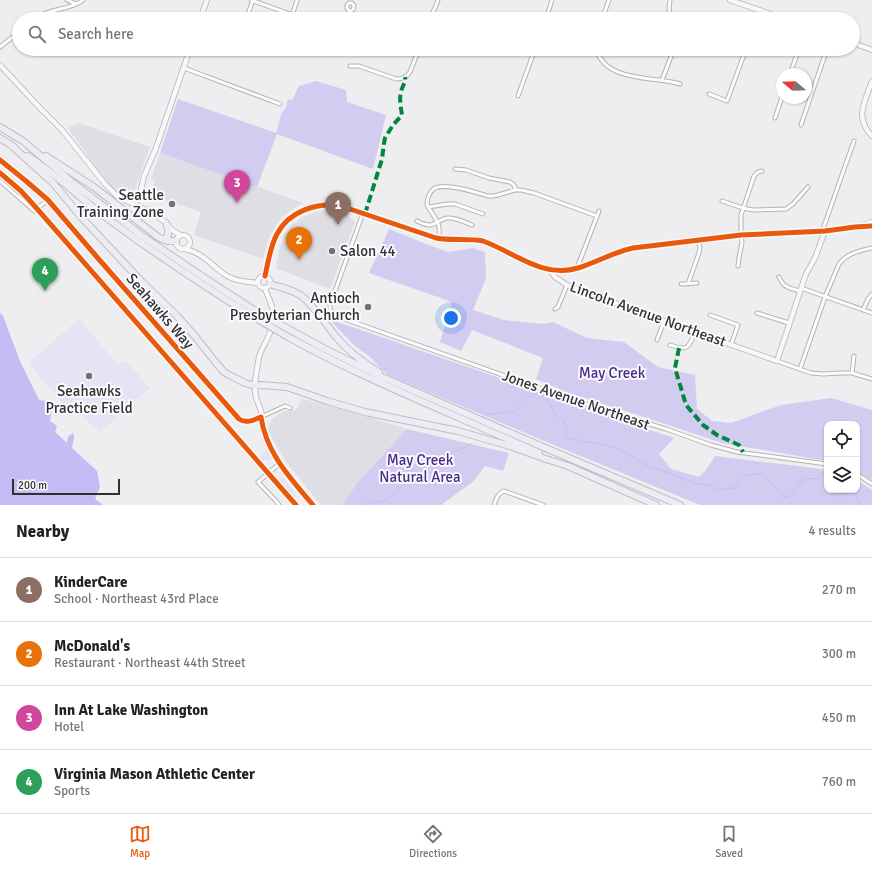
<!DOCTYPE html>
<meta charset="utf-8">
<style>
body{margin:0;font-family:Signika,sans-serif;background:#f2f2f2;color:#222}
.controls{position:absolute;right:12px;bottom:12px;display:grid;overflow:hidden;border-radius:8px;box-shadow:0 1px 3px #0004}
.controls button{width:36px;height:36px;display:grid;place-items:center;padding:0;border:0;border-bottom:1px solid #e0e0e0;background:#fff;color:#222;font:20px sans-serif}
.compass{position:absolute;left:776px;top:68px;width:36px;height:36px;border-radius:50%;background:#fff;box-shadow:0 1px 3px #0004;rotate:289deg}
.scale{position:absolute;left:12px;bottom:10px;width:108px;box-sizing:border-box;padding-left:4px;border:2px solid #302f31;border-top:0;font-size:11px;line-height:14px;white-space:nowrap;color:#302f31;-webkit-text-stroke:3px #fafafd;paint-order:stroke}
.you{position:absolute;left:451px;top:318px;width:14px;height:14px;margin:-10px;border:3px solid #fff;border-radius:50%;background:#1a73e8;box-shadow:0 0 0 6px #1a73e833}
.badge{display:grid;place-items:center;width:26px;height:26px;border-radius:50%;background:#ea580c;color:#fff;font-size:13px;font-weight:700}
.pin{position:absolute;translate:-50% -33px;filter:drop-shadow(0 1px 2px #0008)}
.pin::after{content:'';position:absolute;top:21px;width:14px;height:12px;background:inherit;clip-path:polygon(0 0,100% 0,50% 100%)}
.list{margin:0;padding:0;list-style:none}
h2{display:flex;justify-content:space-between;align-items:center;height:52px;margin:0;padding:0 16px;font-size:17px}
h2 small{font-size:13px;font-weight:400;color:#767676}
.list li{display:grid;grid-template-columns:26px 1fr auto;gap:12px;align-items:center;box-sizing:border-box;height:64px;padding:0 16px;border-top:1px solid #e0e0e0}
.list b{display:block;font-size:15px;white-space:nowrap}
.list p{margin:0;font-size:13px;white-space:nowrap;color:#767676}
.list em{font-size:13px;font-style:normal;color:#767676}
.icon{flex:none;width:22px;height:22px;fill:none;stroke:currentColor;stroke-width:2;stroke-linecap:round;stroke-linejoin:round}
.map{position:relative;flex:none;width:872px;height:505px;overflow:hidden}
.search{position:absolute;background:#fff;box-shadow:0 1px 3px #0004;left:12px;right:12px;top:12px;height:44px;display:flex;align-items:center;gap:10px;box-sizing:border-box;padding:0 14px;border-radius:22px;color:#767676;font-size:15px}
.sheet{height:308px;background:#fff}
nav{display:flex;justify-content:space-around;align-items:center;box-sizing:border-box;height:56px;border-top:1px solid #e0e0e0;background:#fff;font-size:11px;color:#767676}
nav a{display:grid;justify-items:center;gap:2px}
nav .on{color:#ea580c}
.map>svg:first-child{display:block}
.built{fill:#dfdee4}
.green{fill:#e6e3f5}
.forest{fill:#d3ccf1}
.water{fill:#c5bbf5}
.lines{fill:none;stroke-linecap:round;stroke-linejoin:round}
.stream{stroke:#c5bbf5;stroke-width:1}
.street-casing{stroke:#b3b3b4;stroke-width:5}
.secondary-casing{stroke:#b3b3b4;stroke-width:6}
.highway-casing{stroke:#bfbdc6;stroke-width:8}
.street{stroke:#fcfcfd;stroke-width:3}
.secondary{stroke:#f8f7fa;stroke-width:4.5}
.highway{stroke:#edebf3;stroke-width:6}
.highway-bridge-casing{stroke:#bfbdc6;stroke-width:8;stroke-linecap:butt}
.highway-bridge{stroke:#edebf3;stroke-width:6}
.quiet{stroke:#00873e;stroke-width:4;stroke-dasharray:8 4;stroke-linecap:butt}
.cycleway-casing{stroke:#fafafd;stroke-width:8}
.cycleway{stroke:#e8590c;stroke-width:5}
.poi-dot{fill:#727274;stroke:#fafafd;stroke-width:1.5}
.labels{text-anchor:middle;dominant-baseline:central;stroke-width:4;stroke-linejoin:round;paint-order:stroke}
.poi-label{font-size:15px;fill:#302f31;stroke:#fafafd;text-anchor:end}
.street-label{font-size:15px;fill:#302f31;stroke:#fafafd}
.park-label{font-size:15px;fill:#482b88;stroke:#fafafd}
</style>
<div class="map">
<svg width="872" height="505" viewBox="0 0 872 505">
<rect width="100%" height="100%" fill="#eeedef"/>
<path class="built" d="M79,123l71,24 -18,51 -4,3 -8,-4 -20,-24 -32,-45z
M160,153l143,50 -12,7 -9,7 -6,8 -8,15 -5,19 -69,-24 7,-23 -51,-17 5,-14 -4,-2z
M332,210l14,4 9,8 -25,67 -54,-21 3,-17 5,-15 7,-10 12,-9 13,-5z
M302,399l31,7 74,23 -49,53 -16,23h-21l-37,-46 -17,-30 6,-11 11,-7 12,-1z"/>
<path class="green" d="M79,319l38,45 9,-3 24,27 -51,45 -17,-19 -11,-1 -43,-50z
M266,449l6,10v1h-7l-3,3 -3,-3z
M284,478l15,21 -2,1 -20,-21z"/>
<path class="forest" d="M316,81l30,9 1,12 39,13 -13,54 -96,-35 -20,53 -97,-34 18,-54 98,34 6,-21c5,-3 4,-8 6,-13l4,1 7,-14z
M389,229l37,15 22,8 25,-4 12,4 1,26 -13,32 31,10 40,4 9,-2 34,16 37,4 34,25 37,8 2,34 15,12 19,2 50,-18 50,-7 41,12v70l-15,-9v-47h-30v37l-105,-18 -78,-26 -78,-25 -30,-13 7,-21 -71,-28 -11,21 -21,-9 12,-40 -83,-29z
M329,319l324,112 21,7 -15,16 12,15 28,8 7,-7 9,-14 83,10 29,4v20h30v-10l15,10v15h-172l-151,-62 -161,-68 -19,-19 -14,-10z
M407,429l102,24 -6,18 -18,-5 -11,15 -33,24h-99l16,-23z"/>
<path class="water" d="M0,313l3,3 17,45 19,39 14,2 -3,19 7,5 -2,6 12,11 1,-6 5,-4 1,4 -2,11 25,23 3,16 -5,12 8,6h-103z"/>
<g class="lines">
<path class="stream" d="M483,417l3,-3h8l12,-2 5,1 4,-1 16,-17 5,-3h2l7,4 10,18 9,7 3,8 -1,7 2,2 11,2 3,2 15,1 9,2 12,4 32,18 20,6 26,11 13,1 8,5 17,-2c4,-5 8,-13 15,-13 4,-1 7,0 11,-1l5,3 13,13 4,6 5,1c7,-3 9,-10 15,-16 6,-5 12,0 18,-4 3,-2 3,-4 7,-6
M853,490l3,4 4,11
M365,505c6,-4 11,-2 18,-4 12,-3 21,-17 28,-27h8l6,7 7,-5 7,-12 3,-3 13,-10 14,-5 2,-3"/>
<g class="street-casing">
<path id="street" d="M67,0l9,4
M251,0l53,19
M35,19c16,-12 34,-8 48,-19
M246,19l7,-19
M291,19l6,-19
M346,19l3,-8c3,0 5,-2 5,-5l-2,-3h-3l-2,2v3l2,3
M393,19l4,-4
M429,19l6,-11 3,-8
M546,19l6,-19
M602,19l7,-19
M670,19l-1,-11 1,-8
M757,19l3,-9
M0,47l19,-15
M281,49l1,2
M398,49l18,6
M596,49c10,34 58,27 84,35
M350,66h9l37,13c6,0 11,-2 14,-7l9,-23
M184,68l96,36
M790,74l9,-25
M662,80l10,-26v-5
M709,94l18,7 19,-52
M518,96l17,-47
M775,118l7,-21
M801,125l26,-76
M0,160l26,21 22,19 -14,11 -10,-9 -24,-21
M455,169l11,1 23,8 21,4 4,3 2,5
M722,201l21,7 10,2 33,-1 7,-5 15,-17
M428,207l20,-3h7l28,10
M363,213l-33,92v5l6,6 237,84 93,29 45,16 26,7 90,12
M417,221c4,2 9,4 13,4 4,0 11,-6 17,-7 9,-1 17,4 25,7
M825,231l-1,-5 30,-85
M439,239c1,-14 0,-15 -7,-26 -2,-3 -4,-6 -5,-9 0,-2 1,-6 2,-9 1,-2 4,-6 6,-7 13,-5 40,4 53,8h5l5,-1 17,-5h6l13,3 63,23
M738,266l1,-8 3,-15 -1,-8v-20l13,-39 4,-4 4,-1
M577,268l22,-57
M779,277c5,11 10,11 21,14
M681,284l16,-1
M688,284l11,-31 1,-5 -2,-8
M801,288l71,25
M555,309l3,-2 9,-22
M863,310l5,-11 4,-5
M757,313l32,10
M710,315l28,10 -7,20
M657,340l7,-19
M670,345c18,6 18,4 25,-13
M777,361l34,12 12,1 18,-1h11l20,6
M800,369l25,-72 14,-33c8,-11 20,-13 33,-16
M852,373l2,-17
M261,417l24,-11 5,2
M857,474l15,10
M279,505l-3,-4 -18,-19 21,-18
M494,505c2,-6 4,-12 10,-14l39,14"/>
</g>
<g class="secondary-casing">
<path id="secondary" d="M730,0l55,19
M200,19l7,-19
M853,43l19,7
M0,65l39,42 23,23 43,54 12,12 12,6 27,13 10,8 6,7 8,5
M872,81c-7,20 -18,37 0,55
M48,200l188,217c9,8 16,3 25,0
M135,206l6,-17 3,-13 12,-28 34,-99
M859,226l13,-4
M176 242a7 7 0 1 1 14 0a7 7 0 1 1-14 0Z
M184,249c4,1 9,2 12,4 11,5 19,15 28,21 10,7 23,8 34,9
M550,270l5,7 12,8 97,36 113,40 29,-87 9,-16 10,-27
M265,276c3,-13 5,-29 12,-42 12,-23 40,-32 64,-28l95,32c16,3 32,0 47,3 31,11 60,38 95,27 19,-6 36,-16 55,-20l108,-13 84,-4 30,-4 17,-1
M258 282a6 6 0 1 1 12 0a6 6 0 1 1-12 0Z
M265,288c2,7 7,16 8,23 1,7 -1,18 -4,24 -3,8 -8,14 -10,22 -2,13 -6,27 -3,40 1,5 4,9 5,14 1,5 1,10 2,15 7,32 30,55 50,79"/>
</g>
<g class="highway-casing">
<path id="highway" d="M0,127l23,14 50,42 68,52 56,38 57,37
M0,138l14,9
M11,145l42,38 30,36 59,63 36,35 16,18 23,29 7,8 7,4 14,7 10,3 6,-1 26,2 40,14 38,11 93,19 52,15 36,13 25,8
M28,156c27,18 50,40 75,59 48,36 98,69 149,101
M46,156l48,31 64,50 9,4h9
M162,239h4c4,-6 2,-10 0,-16
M270,284c12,4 25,6 34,14 13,12 23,28 34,41 12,14 26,24 41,33
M292,331l31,17 59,29 161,70 137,58
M290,338c80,44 166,77 249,115
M568,466l88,39"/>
</g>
<use href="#street" class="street"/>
<use href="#secondary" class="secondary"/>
<use href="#highway" class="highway"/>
<g class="highway-bridge-casing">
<path id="highway-bridge" d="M254,310l38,21
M252,316l38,22"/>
</g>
<use href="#highway-bridge" class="highway-bridge"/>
<path class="quiet" d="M365,214l17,-55 2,-16 1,-5 8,-13 9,-10c-1,-7 -3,-16 -1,-23 1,-6 5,-9 4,-15
M679,348l-4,20 11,37 17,20 14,10 22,10 4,7"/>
<g class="cycleway-casing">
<path id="cycleway" d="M0,160l26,21 22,19 48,56 143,163c7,5 15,1 22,-2 5,36 30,62 52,88
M0,173l21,18 18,20 257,294
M265,276c3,-13 5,-29 12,-42 12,-23 40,-32 64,-28l95,32c16,3 32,0 47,3 31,11 60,38 95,27 19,-6 36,-16 55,-20l108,-13 84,-4 30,-4 17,-1"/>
</g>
<use href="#cycleway" class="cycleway"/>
</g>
<g class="poi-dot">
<circle cx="172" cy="204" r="4"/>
<circle cx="332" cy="251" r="4"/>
<circle cx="368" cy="307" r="4"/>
<circle cx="89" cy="376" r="4"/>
</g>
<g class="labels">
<g class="poi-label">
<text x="164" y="195">Seattle<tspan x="164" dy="17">Training Zone</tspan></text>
<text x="340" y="251" text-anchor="start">Salon 44</text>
<text x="360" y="298">Antioch<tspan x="360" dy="17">Presbyterian Church</tspan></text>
<text x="89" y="391" text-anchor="middle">Seahawks<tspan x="89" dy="17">Practice Field</tspan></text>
</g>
<g class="street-label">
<text transform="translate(160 311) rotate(49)">Seahawks Way</text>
<text transform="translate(648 314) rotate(20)">Lincoln Avenue Northeast</text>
<text transform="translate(576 400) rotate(19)">Jones Avenue Northeast</text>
</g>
<g class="park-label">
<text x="612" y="373">May Creek</text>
<text x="420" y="460">May Creek<tspan x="420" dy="17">Natural Area</tspan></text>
</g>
</g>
</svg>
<div class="controls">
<button><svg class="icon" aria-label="locate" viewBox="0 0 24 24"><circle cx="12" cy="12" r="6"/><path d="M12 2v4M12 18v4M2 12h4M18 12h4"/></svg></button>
<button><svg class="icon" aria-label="layers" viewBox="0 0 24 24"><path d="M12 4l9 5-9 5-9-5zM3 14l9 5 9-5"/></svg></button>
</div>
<svg class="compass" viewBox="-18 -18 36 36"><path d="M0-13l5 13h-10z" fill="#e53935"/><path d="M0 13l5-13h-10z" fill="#767676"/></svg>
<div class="scale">200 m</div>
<div class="you"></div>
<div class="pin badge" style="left:338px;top:225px;background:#8d6e63">1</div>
<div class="pin badge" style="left:299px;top:260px;background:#e8710a">2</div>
<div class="pin badge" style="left:237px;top:203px;background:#d1479c">3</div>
<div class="pin badge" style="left:45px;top:291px;background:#2e9e5b">4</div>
<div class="search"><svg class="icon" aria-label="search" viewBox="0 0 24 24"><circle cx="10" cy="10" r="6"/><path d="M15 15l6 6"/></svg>Search here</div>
</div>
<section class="sheet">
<h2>Nearby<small>4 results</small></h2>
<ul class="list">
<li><span class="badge" style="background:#8d6e63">1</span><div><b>KinderCare</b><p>School · Northeast 43rd Place</p></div><em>270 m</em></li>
<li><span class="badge" style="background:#e8710a">2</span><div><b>McDonald's</b><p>Restaurant · Northeast 44th Street</p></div><em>300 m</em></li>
<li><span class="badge" style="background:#d1479c">3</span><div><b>Inn At Lake Washington</b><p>Hotel</p></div><em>450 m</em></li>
<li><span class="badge" style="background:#2e9e5b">4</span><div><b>Virginia Mason Athletic Center</b><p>Sports</p></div><em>760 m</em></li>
</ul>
</section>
<nav>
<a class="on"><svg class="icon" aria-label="map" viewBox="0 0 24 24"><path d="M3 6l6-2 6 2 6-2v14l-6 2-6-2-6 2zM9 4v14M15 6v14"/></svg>Map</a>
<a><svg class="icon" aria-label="directions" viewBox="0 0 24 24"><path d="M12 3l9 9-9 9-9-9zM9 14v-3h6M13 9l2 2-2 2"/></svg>Directions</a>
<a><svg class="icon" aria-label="saved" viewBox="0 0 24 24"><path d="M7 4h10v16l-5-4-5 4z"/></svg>Saved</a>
</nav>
